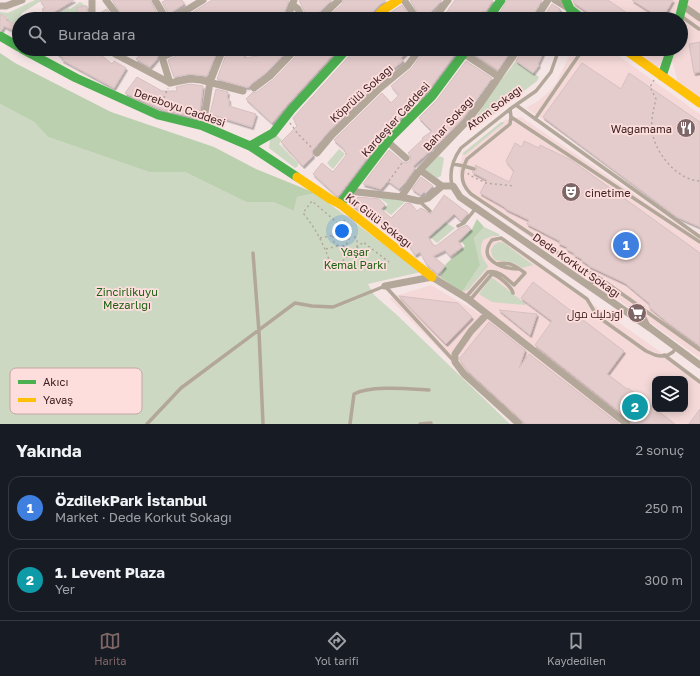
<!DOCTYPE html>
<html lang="tr">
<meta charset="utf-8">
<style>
body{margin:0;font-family:"Golos Text",Cairo,sans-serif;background:#242831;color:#f1f3f6}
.controls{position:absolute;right:12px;bottom:12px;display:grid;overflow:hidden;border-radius:8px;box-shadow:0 2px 10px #0003}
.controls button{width:36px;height:36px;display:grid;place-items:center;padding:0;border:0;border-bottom:1px solid #363941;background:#171b24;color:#f1f3f6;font:20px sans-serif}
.you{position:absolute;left:342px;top:231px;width:14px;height:14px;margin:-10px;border:3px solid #fff;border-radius:50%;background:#1a73e8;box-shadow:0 0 0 6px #1a73e833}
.badge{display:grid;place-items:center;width:26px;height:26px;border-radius:50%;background:#7f6666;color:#fff;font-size:13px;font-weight:700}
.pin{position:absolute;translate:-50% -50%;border:2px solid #fff;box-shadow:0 1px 4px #0006}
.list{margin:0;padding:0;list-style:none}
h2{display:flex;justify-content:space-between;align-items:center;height:52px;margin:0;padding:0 16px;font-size:17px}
h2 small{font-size:13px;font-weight:400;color:#9ea1a6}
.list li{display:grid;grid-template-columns:26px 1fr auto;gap:12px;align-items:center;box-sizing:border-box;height:64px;margin:0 8px 8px;padding:0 8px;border:1px solid #363941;border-radius:12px}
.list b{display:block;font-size:15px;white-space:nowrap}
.list p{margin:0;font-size:13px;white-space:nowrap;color:#9ea1a6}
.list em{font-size:13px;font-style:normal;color:#9ea1a6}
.icon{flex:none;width:22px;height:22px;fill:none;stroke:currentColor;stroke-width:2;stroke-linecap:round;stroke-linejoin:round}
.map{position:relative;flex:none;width:700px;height:424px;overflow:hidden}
.search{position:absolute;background:#171b24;box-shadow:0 2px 10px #0003;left:12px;right:12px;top:12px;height:44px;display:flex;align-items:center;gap:10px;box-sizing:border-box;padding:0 14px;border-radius:22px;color:#9ea1a6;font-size:15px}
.sheet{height:196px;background:#171b24}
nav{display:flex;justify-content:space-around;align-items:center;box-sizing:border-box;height:56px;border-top:1px solid #363941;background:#171b24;font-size:11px;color:#9ea1a6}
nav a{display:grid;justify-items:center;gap:2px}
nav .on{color:#7f6666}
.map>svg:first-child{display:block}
.built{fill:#f4d9d8;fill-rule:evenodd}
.green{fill:#ccd8c2}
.forest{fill:#bad0af}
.building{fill:#e5cccc;stroke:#d6c0c0;filter:url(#shadow)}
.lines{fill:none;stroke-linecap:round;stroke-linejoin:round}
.path{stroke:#b2a79e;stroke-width:1.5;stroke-dasharray:2 3;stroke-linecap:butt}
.lane{stroke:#b3a79a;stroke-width:3.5}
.street{stroke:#b3a79a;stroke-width:7}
.fast{stroke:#4caf50;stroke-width:9}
.slow{stroke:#ffc107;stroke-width:9}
.labels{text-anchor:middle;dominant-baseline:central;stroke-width:3.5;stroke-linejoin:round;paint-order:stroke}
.street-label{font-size:11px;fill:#3f2222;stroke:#fededd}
.poi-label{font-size:11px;fill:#3f2222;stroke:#fededd;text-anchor:end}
.park-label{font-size:11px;fill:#1a6112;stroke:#fededd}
.key{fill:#fededd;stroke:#c5a6a5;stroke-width:1}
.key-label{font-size:11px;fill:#3f2222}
</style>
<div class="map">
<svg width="700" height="424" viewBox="0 0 700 424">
<defs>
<filter id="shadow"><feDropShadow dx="1.5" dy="2.5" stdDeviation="0" flood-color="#0004"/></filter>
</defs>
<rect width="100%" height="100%" fill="#f6e5e5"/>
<path class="built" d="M568,0h132v101l-21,-15 -6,-23 -16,4 -27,-18h51v-30h-95z
M572,49h37l91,65v113l-174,-119 12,-7 12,-10 7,-9z
M521,117l179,122v119l-231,-164 -7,-9 -3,-15 4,-18 42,-32z
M484,227l216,153v44h-68l-170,-132 12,-54zM655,379h30v30h-30z
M431,285l61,36 133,103h-103l-52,-49 -21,-16 -60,-61z"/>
<path class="green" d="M35,0h5l1,1 -19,12 -5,11 -10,-4 1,-2 -8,-4v-2l8,1z
M80,2l6,4h-9v13h-20l-3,-10 4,5 10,-6 2,1z
M516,61l23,16 -2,4 -56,43 -7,-4 20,-31z
M0,104l34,18 14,15 101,35h36l61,30h27l21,9 3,-14 18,-4 106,79 -53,12 6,11 23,20 113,109h-510z
M501,122h2l1,1 -39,32 -3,-1z
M276,135l6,5 -3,4 19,19v3l-3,2 -26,-20 1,-8z
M339,149l6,5 -12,15 -6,-6z
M439,156l5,2 -3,18 -4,2 -13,-9z
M378,197l28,4 -15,14 -8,-6 5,-5z
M446,223l9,5 -18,15 -7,-6z
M484,227l15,7v2h-7l-9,4c-4,10 -2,17 5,26l-1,2 -19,22 -6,2 18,-27 -6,-27z
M499,242l5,1 29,22 -11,3c-4,-3 -7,-5 -12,-6 -10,-2 -17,2 -19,-12l3,-5z
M491,278l3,1 32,25 -1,1 -33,-3 -13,-8z"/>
<path class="forest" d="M0,53l15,10 96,49 103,35 42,22 59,24 -18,4 -3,14 -21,-9h-27l-61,-30h-36l-101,-35 -14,-15 -34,-18z
M477,219l7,8 -10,11 6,27 -18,27 -22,-15 6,-13 19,-18 -4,-5 11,-12z"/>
<path class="building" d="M40,0h34l-20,12 3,7h-11l-4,-10 3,-1z
M112,0h38l10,19h-35z
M166,0h16l2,4 -15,10 -7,-12z
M212,0h77l-7,19h-100z
M299,0h33l-16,15 -2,4h-6z
M344,0h42l-8,6 -8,9 -1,4h-39l-2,-2 14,-13z
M410,0h32l-18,19h-2z
M455,0h38l-8,12 -2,-1 -5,8h-36z
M507,0h35l-11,19h-35z
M573,0h35l28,19h-38l-24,-16z
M632,0h41l-11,19z
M552,4l8,5 -4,10h-14z
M402,5l9,14h-27l3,-4z
M87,6v13h-9l-1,-12z
M107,9l7,10h-11l-3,-6z
M0,14l7,4 -1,2 9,4 -3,6 -8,-4 -2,4h-2z
M700,42v30l-6,1 -5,-29z
M60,49h37l3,5 12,10 2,-3 12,7 -12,20 -52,-28 1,-2 -6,-5z
M145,49h15l-3,10 -7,8 -14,-8z
M186,49h32l-11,27 -17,-2 -16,3 -6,-17 15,-7z
M228,49l11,2 6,4 -1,3 14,-2 6,-3 2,-4h14l3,6 -16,17 -16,12 -2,3h-3l-29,-8z
M301,49h37l-52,57 -14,17 -26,-24 6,-6 5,-1 17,-13 26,-27z
M353,49h57l-9,9 2,3 -21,16 1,1 -9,7 1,1 -47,46 -16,19 1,5 -10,10 -22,-24 16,-16 -4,-8 59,-65z
M425,49h27l3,5 -28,38 -9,8 -1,-2 -9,8 2,3 -24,24 -17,20 1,1 -32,42 -2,-1 -23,-21 9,-11 11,9 14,-18 -3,-3 1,-1 -11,-10 48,-47 9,10 8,-8 -8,-9 21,-18z
M473,49h39l-14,21 -26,-17z
M523,49h22l-7,15 1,1 -6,8 -17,-12z
M466,61l26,17 -28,39 -23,24 -11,8 1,1 -18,16 2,2 -11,16 -5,5 -11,-8 -7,8 -18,-5 26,-34 14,12 4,1 3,-2 1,-4 -3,-4 15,-14 -1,-1 10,-7 -13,-13 18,-18z
M582,63l39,26 8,-16 71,49v105l-23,-10 -134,-100z
M137,77l25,14h15l-1,-4 14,-3 13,2 -4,32 -36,-8 -38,-17z
M216,89l12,3 -1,6 2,1v7l27,8 -4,13 -42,-13z
M524,141l15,7 1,-3 31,15 129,93v93l-33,-24 -18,-15 1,-3 -25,-21 -36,-17v-1l-8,-5 1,-1 -8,-4v-2l-8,-4 1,-2 -9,-4 2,-2 -33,-17 2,-4 -23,-11 -3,-3 -23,-13 7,-13 -15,-8h3l2,-2 -2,-5 34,17 5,-11 -8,-10 9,-18 7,4z
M421,177l12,9 -7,7 -2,-1 -3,3 -9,-6z
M444,195l24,18 -7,8 -7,-7 -26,23 5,8h2l1,1 22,-17 9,-4 4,4 -13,12 4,6 -12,9 -5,-6 -12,6 12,10 -7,8 -11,-9 -7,-13 -5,3 -7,-11 -14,-13 -3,3 -8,-8 2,-2 -9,-8 -4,3 -10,-9 -1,1 -9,-6 6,-8 21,2 6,6 -4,4 10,9 15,-15 5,1 6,7 4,-3 10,6z
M533,282l91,69 -17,23 20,15 1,-1 47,36h-43l-2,-4 -95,-75 17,-24 -31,-23z
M399,296l59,7 14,14 -26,27z
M499,310l38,4 -7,21z
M489,322l36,28 -6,18 10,-14 90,70h-93l-58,-53 -8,-11v-2z
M700,409v15h-11z"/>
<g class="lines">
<path class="path" d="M654,80l-4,7 6,12c-3,12 -6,25 -3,37 5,20 25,44 47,45
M160,107l8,-19
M290,123l8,11 15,15
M468,173l1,2 17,8 28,3
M383,189l19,-26
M333 238a8 8 0 1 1 16 0a8 8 0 1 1-16 0Z
M337,231l3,-6 17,14v9l-21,19 -4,1c-7,-21 -15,-38 -29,-55l9,-12 28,24 5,-5
M320,238l14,-3
M343,245l5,12
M357,248l6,-6 26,20
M326,249l12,-3
M342,262l6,8"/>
<path class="lane" d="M681,16l18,13
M33,19v-1
M568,19l2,-9
M516,105l184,132
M511,117l189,125
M535,119l44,-64
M453,164l11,2 3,-7 43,-35 1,-7 -1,-8
M474,169l-10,-3c-4,12 -1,20 7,28l79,53 17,13 34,19
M452,185c-3,-13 1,-26 9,-37l49,-39 26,-18 15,-19 8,-23
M419,201l11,10
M458,226l6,-3 12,-15
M253,253l6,79 4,92
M519,269c-16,0 -43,-9 -27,-29l9,-2 3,2 83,59 10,17 49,35 9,4 5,1 8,-1 5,-3 3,-4
M586,283l10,-1 5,-3 38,27 9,18
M465,298l23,-26c10,-3 19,7 26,13l11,-12c-9,-7 -16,-12 -28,-9
M470,300l22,-26c7,2 19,12 21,19
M640,307l60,43
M664,355l36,27
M147,424l34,-36 114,-85 17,3 21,1 52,-21 69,75
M350,424l4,-30c17,-9 56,-5 75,-4
M420,424l11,-1"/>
<path class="street" d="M92,0v19
M106,0l14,19
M155,0l10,17
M404,0l13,19
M555,0l15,9
M293,5l5,4 5,10
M0,6h6l16,-6
M683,6l17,12
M172,19l31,-19
M287,19l7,-19
M319,19l20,-19
M434,19l14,-19
M536,19l12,-19
M108,49l9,6 53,28
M244,49c6,4 10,4 17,0
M285,49l5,6
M457,49l42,28
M117,55l10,-6
M162,57l8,26
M162,57l19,-8
M170,83l20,-4 11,1 42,11
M254,88l16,-12 26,-27
M203,126l7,-44 13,-33
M388,142l18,16
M317,153l15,-18 48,-47 28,-23 12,-16
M420,170l22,16h11l7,11 16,11 174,120 50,37
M349,191l52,6 18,4 9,-3 14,-12
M401,197l19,-27 48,-50 13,-17 37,-54
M385,286l47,-9 36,22 159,125
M487,314l-16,17 -16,23v8l9,12 55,50"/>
<path class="fast" d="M566,0l4,9 13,10
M488,19l13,-19
M679,19l5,-19
M0,36l19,11
M22,49l54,29 82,37 45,11 47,20 47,31
M662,76l9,-27
M250,146l23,-13 18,-23 56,-61
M340,204l51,-67 41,-41 35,-47"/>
<path class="slow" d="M375,19l8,-9 15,-10
M624,49l76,54
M297,177l33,22 10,5 92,73"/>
</g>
<defs>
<g id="restaurant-disc" transform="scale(1)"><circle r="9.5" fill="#7f6666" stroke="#fededd"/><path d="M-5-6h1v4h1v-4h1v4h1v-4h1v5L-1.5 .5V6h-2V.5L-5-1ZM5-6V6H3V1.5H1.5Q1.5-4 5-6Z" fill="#fff"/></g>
<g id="theatre-disc" transform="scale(1)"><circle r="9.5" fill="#7f6666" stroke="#fededd"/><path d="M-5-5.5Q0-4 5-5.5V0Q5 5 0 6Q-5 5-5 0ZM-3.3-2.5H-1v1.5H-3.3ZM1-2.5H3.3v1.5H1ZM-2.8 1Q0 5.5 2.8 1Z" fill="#fff"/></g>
<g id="supermarket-disc" transform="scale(1)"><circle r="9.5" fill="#7f6666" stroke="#fededd"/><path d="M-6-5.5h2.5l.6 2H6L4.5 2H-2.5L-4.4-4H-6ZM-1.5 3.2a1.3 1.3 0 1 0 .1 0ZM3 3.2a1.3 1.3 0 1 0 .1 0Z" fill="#fff"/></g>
</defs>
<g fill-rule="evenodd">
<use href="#restaurant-disc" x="686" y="128"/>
<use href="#theatre-disc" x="571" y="192"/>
<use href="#supermarket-disc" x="637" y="313"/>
</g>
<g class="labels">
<g class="street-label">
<text transform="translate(361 93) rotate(-42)">Köprülü Sokağı</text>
<text transform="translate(180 107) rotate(19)">Dereboyu Caddesi</text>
<text transform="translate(494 107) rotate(-37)">Atom Sokağı</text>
<text transform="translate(395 119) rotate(-48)">Kardeşler Caddesi</text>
<text transform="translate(448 123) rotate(-48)">Bahar Sokağı</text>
<text transform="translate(379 220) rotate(38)">Kır Gülü Sokağı</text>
<text transform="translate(577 265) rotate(35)">Dede Korkut Sokağı</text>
</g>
<g class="poi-label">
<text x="672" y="128">Wagamama</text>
<text x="585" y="192" text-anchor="start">cinetime</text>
<text x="623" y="313">اوزدليك مول</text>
</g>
<g class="park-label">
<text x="355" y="251">Yaşar<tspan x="355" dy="13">Kemal Parkı</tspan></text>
<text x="127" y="291">Zincirlikuyu<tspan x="127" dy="13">Mezarlığı</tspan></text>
</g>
</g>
<rect x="10" y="368" width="132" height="46" rx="6" class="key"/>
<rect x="18" y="380" width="18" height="4" fill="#4caf50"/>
<rect x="18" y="398" width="18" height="4" fill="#ffc107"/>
<g class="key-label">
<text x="43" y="386">Akıcı</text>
<text x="43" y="404">Yavaş</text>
</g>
</svg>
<div class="controls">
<button><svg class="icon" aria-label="layers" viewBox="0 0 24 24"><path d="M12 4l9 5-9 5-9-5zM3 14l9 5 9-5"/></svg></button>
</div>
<div class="you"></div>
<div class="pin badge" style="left:626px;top:245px;background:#3f7fe0">1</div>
<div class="pin badge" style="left:635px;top:407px;background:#0f9aa8">2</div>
<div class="search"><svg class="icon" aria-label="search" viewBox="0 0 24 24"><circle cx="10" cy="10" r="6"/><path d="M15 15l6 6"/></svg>Burada ara</div>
</div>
<section class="sheet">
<h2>Yakında<small>2 sonuç</small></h2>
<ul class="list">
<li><span class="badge" style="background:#3f7fe0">1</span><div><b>ÖzdilekPark İstanbul</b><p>Market · Dede Korkut Sokağı</p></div><em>250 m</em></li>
<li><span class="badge" style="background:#0f9aa8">2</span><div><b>1. Levent Plaza</b><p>Yer</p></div><em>300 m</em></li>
</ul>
</section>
<nav>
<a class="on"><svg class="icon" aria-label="map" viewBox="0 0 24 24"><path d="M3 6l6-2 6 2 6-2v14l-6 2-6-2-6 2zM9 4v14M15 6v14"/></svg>Harita</a>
<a><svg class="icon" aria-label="directions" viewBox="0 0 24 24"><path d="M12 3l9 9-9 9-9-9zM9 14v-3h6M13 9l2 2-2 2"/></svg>Yol tarifi</a>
<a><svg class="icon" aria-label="saved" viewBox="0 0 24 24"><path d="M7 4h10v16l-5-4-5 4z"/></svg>Kaydedilen</a>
</nav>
